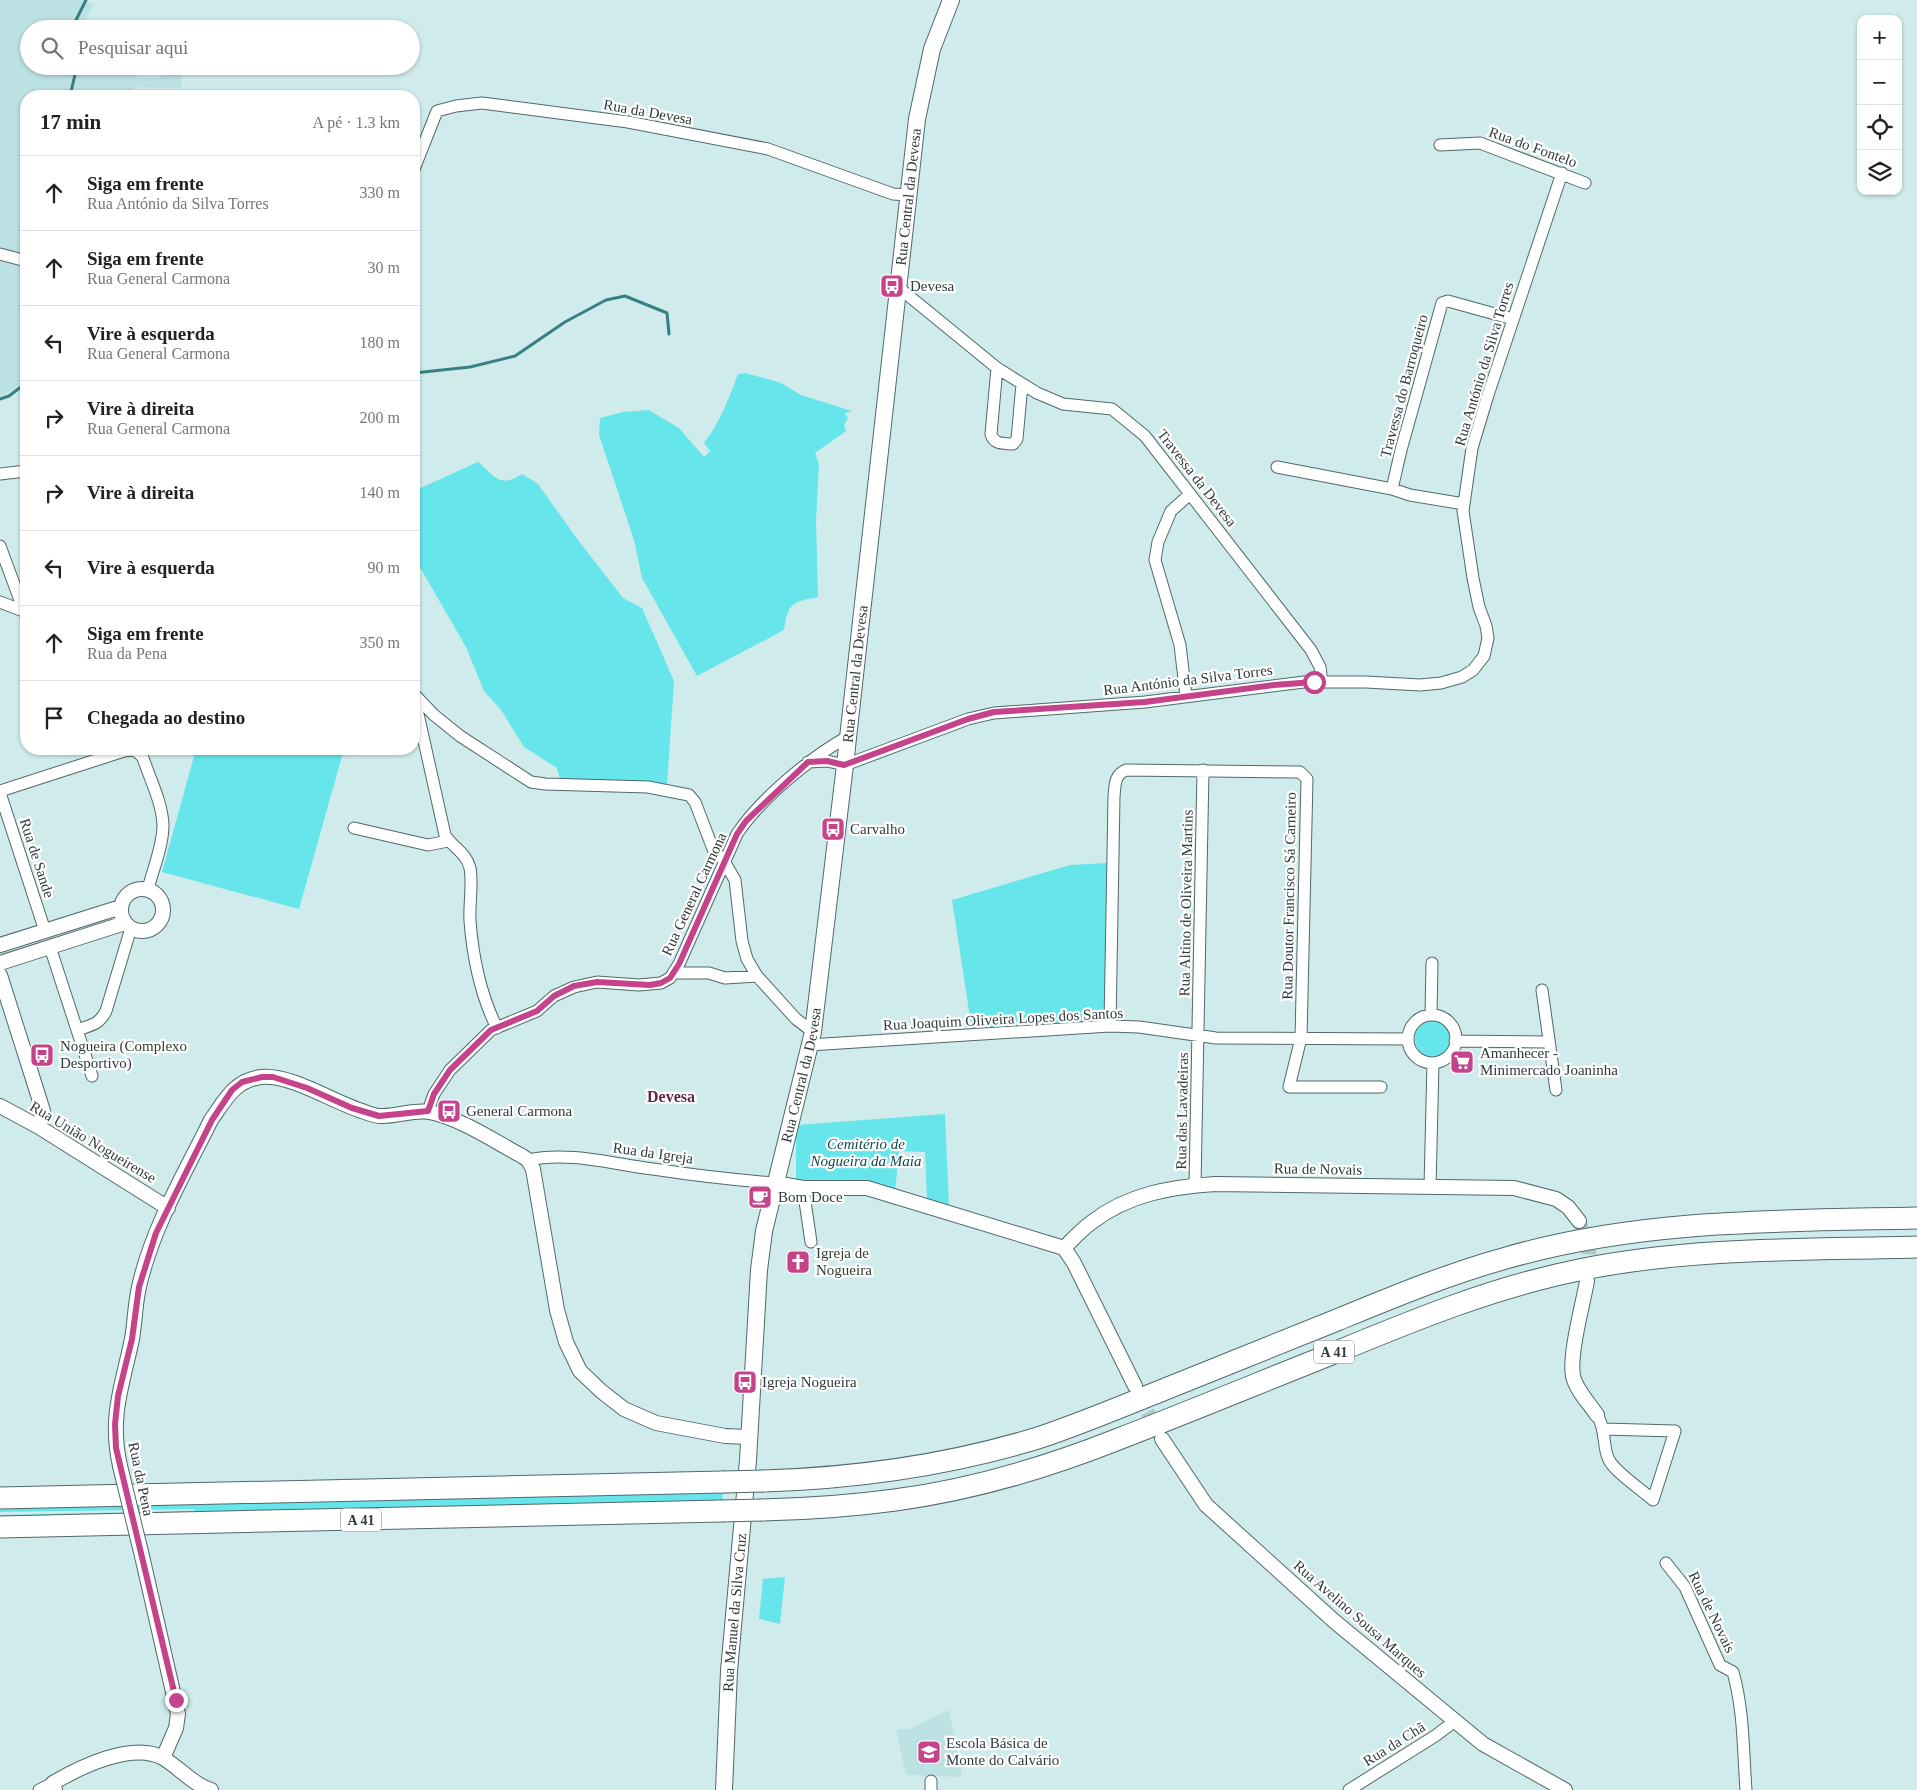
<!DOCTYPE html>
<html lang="pt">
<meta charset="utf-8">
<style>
body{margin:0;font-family:"Times New Roman",serif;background:#f2f2f2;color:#222}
.controls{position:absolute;right:15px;top:15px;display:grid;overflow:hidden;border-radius:10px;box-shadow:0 1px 4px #0004}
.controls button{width:45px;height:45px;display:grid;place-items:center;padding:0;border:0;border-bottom:1px solid #e0e0e0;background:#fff;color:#222;font:25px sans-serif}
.stop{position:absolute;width:15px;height:15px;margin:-11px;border:4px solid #c4438b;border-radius:50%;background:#fff}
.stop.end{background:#c4438b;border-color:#fff;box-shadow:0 1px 5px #0008}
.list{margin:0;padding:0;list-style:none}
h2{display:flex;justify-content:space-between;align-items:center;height:65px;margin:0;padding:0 20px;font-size:21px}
h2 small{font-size:16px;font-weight:400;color:#767676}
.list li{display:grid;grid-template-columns:32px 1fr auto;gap:15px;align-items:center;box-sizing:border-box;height:75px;padding:0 20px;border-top:1px solid #e0e0e0}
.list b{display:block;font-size:19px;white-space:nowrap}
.list p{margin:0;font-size:16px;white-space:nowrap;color:#767676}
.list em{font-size:16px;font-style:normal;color:#767676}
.icon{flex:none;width:28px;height:28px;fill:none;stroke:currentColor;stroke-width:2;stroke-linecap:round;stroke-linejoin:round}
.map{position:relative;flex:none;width:1917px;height:1790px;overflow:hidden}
.search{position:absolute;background:#fff;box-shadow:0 1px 4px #0004;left:20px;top:20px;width:400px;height:55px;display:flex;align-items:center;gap:12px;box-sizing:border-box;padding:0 18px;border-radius:28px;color:#767676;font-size:19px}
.panel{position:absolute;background:#fff;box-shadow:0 1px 4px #0004;left:20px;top:90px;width:400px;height:665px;border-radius:20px}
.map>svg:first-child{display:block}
.built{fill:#bbe1e2}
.green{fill:#66e5eb}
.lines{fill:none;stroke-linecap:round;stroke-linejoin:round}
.stream{stroke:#388084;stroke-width:3}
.tertiary-tunnel{stroke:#afc8c9;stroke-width:14;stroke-dasharray:14 7;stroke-linecap:butt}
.minor-casing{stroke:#50696a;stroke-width:13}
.tertiary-casing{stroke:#50696a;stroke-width:16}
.secondary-casing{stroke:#50696a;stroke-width:18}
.motorway-casing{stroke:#50696a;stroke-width:23}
.minor{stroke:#fff;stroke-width:11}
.tertiary{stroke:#fff;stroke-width:14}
.secondary{stroke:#fff;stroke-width:16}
.motorway{stroke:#fff;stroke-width:21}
.tertiary-bridge-casing{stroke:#50696a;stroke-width:16;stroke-linecap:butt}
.motorway-bridge-casing{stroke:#50696a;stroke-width:23;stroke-linecap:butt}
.tertiary-bridge{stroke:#fff;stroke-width:14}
.motorway-bridge{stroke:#fff;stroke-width:21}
.route{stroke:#c4438b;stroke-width:6}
.labels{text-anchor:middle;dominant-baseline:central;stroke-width:4.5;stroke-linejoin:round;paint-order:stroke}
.shield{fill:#fff;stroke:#6e7676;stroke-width:1}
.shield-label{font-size:14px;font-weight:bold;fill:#303b3b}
.street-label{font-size:15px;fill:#303b3b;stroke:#fff}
.poi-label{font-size:15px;fill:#303b3b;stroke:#fff;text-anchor:start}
.park-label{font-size:15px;font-style:italic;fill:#0e494c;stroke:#fff}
.neighbourhood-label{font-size:16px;font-weight:bold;fill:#632447;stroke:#fff}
</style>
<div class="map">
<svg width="1917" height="1790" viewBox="0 0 1917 1790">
<rect width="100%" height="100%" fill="#cfebec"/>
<path class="built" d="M0,0h80l14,4 -12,23 2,2h-55v37h108v12h21l13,-9h9l2,19 -48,-1v9h-108v284l-26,18z
M949,1710l13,67 -56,-2 -10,-46h13z"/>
<path class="green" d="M746,373l35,10 20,12 51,16 -7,2 3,5 -4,7 2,6 -31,22 4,11 -3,57 2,76c-26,5 -30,6 -34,33l-87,46 -55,-98 -8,-38 -35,-105 1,-17 23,-6 26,-2 30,18 25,29 6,-6 -6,-8c16,-21 25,-44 34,-69z
M478,462c17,14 21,27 44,12l16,10 40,56 45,58 19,10 32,73 -7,104 -107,-6 -3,-11 -33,-21 -23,-37 -17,-19 -18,-44 -52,-90v-66z
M196,749h148l-45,160 -137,-37z
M1108,863l-3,155 -6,4 -127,8 -20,-130 118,-35z
M1415 1039a18 18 0 1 1 36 0a18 18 0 1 1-36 0Z
M945,1114l4,93 -22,-6 -2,-49 -26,-1 -4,41 -99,-11v-56z
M723,1491l-1,11 -722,16v-3l194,-4v-2l-194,3v-5z
M785,1577l-5,47 -21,-5 4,-40z"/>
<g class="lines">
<path class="stream" d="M74,29l2,-9 10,-20
M70,96l7,-30
M414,373l56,-6 45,-11 50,-34 41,-22 19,-4 42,17 2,21
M0,399l9,-3 17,-13"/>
<path class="tertiary-tunnel" d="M1579,1221l10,28 -1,27
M1138,1393l20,39"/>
<g class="minor-casing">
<path id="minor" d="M1440,145l40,-2 105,40
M414,169l23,-58 19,-5 26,-3 146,19 140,27 125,45 15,1
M0,254l26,7
M898,287l99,81 40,25 26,11 49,5 33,27 166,214 9,17 2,15
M997,368l-6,66c3,11 12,9 22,10l4,-5 5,-55
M1277,467l115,22 18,6 54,9
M0,474l26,-3
M1392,489l9,-39 41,-147 6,-2 65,18
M0,546l24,65
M0,602l26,10
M414,694l20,21 26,21 71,46 14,2 103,3 41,8 6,7 18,47 11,12 11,19 7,61 5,18 10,17 39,43 17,13
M414,696l31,139c7,12 21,17 25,33 3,17 -1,36 0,53 3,38 10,73 27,107
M1186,696l-6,-51 -25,-85 3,-18 13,-31 19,-17
M808,762l19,-1 18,4 123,-46 26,-6 151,-11 159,-20h62l54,3 21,-2 21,-6 11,-7 11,-14 4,-18 -2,-12 -7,-19 -6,-29 -10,-67 9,-63 16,-53 74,-222
M0,791l124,-40c9,-2 13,-1 19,7 7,21 19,44 20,67 0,21 -10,44 -15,64
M0,793l45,138
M354,828l74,17 20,-4
M50,947l42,129
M673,973h36l16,5 32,-2
M1542,990l14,100
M1431,1015l1,-52
M1408 1039a24 24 0 1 1 48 0a24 24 0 1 1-48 0Z
M1110,1026l4,-229c1,-11 0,-22 12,-27l174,2 7,7 -6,259 -12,49h92
M77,1030c14,-5 22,-5 29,-19l25,-83
M1455,1041l94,1
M809,1045l301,-19 29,1 77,11 192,1
M428,1111l6,-17 16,-24 41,-40 46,-19 17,-15 20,-9 23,-5 42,3 22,-2 9,-5 9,-14 58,-130c24,-36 73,-76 110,-97
M528,1160c41,-9 84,4 125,9 40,6 81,11 122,14
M1195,1185l8,-415
M1430,1187l3,-124
M803,1188l8,54
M1597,1415c10,16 5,32 12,45 6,12 33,30 44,40l22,-69 -71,-2
M1666,1563l19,24 35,78 13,7c11,39 10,78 13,118
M39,1790l14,-7
M931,1790v-9
M1349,1790l86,-54 20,-15"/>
</g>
<g class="tertiary-casing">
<path id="tertiary" d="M121 910a21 21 0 1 1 42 0a21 21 0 1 1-42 0Z
M0,945l121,-38
M0,963l125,-40
M0,975l39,123 4,13 -4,16
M0,1106l39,21 129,81
M775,1183l28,5h64l197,60 10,15 61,123
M1064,1248c9,-9 18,-19 28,-26 36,-28 79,-35 123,-38l299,4 42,11 12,8 11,14
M1587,1281c-4,23 -18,73 -14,95 3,14 16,27 24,39
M1162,1439l44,66 128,116 149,123 82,46
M120,1466c-11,-49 2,-79 12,-127 3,-17 3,-35 7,-52 13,-59 46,-114 72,-167 14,-20 24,-40 50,-43 30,-3 72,25 101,34 5,2 12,5 18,5 16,1 34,-7 49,-4 31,6 65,29 93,44l6,4 5,9 24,141 9,32 14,29 21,20 23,18 32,14 69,13 24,1
M142,1556l36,158 -2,14 -13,30
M55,1790l-2,-7c27,-16 80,-42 110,-25 17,10 29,26 48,32"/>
</g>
<g class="secondary-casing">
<g id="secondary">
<path id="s1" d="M724,1790l5,-119 19,-211 11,-190 5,-39 49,-199 32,-267 72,-646 15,-70 19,-49"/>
</g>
</g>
<g class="motorway-casing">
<path id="motorway" d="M764,1481c94,-3 187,-16 277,-44 36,-12 72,-27 107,-41 63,-25 126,-51 189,-76 56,-23 111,-46 169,-62 134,-39 273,-37 411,-40
M0,1498l723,-16
M762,1510c45,-1 89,-4 133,-10 76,-10 150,-32 221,-60 73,-28 145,-58 218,-87 80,-33 160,-66 245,-83 111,-23 225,-20 338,-23
M0,1527l721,-16"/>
</g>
<use href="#minor" class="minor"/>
<use href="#tertiary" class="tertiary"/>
<use href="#secondary" class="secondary"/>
<use href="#motorway" class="motorway"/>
<g class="tertiary-bridge-casing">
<path id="tertiary-bridge" d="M120,1466l22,90"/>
</g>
<g class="motorway-bridge-casing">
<path id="motorway-bridge" d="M723,1482l41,-1
M721,1511l41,-1"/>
</g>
<use href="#tertiary-bridge" class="tertiary-bridge"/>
<use href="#motorway-bridge" class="motorway-bridge"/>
</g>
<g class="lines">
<path class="route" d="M176,1700l-60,-252 -1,-24 3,-28 14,-57 7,-52 17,-54 56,-113 20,-30 10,-8 20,-5h11l34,11 45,20 27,8 49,-5 6,-17 16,-24 41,-40 46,-19 17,-15 20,-10 23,-4 53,3 11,-2 9,-5 9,-14 58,-130 9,-13 62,-59 19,-1 17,4 124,-46 26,-7 151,-10 129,-17 40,-3"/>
</g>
<defs>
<g id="bus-square" transform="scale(1.25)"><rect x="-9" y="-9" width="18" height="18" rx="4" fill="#c4438b" stroke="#fff"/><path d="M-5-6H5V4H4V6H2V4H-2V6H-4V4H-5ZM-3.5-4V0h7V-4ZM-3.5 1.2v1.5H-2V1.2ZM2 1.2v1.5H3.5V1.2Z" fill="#fff"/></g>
<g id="supermarket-square" transform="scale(1.25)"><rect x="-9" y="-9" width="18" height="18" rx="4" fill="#c4438b" stroke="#fff"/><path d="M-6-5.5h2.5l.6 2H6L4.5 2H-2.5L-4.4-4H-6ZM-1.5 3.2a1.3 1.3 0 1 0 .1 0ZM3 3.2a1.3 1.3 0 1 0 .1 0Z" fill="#fff"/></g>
<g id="cafe-square" transform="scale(1.25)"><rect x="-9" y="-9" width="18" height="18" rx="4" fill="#c4438b" stroke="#fff"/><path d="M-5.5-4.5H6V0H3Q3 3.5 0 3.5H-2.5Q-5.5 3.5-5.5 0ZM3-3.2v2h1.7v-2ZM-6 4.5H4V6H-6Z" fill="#fff"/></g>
<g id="church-square" transform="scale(1.25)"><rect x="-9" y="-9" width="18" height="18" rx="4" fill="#c4438b" stroke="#fff"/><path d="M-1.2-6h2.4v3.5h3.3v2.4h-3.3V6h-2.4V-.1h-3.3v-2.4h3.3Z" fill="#fff"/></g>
<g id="school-square" transform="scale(1.25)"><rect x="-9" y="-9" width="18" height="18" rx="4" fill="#c4438b" stroke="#fff"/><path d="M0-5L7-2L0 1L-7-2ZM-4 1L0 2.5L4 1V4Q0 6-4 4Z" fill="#fff"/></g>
</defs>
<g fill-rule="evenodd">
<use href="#bus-square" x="892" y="286"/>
<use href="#bus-square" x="833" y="829"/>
<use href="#bus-square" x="42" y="1055"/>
<use href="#supermarket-square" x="1462" y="1062"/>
<use href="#bus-square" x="449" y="1111"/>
<use href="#cafe-square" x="760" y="1197"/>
<use href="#church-square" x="798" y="1262"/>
<use href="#bus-square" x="745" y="1382"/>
<use href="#school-square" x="929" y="1752"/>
</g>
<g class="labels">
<g class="shield">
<rect x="1314" y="1340.5" width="40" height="23" rx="4"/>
<rect x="341" y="1508.5" width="40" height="23" rx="4"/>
</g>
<g class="shield-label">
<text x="1334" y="1352">A 41</text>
<text x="361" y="1520">A 41</text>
</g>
<g class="street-label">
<text transform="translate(648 112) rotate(10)">Rua da Devesa</text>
<text transform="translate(1533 147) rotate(20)">Rua do Fontelo</text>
<text stroke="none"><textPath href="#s1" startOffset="1606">Rua Central da Devesa</textPath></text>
<text transform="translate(1484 364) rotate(-73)">Rua António da Silva Torres</text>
<text transform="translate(1404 386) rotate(-75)">Travessa do Barroqueiro</text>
<text transform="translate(1197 478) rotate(52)">Travessa da Devesa</text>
<text stroke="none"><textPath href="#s1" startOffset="1126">Rua Central da Devesa</textPath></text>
<text transform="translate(1188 680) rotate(-7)">Rua António da Silva Torres</text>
<text transform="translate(37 858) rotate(72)">Rua de Sande</text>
<text transform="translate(694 894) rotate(-65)">Rua General Carmona</text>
<text transform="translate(1289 896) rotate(-89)">Rua Doutor Francisco Sá Carneiro</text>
<text transform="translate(1186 903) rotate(-89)">Rua Altino de Oliveira Martins</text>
<text transform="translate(1003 1019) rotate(-3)">Rua Joaquim Oliveira Lopes dos Santos</text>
<text stroke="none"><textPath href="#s1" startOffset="721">Rua Central da Devesa</textPath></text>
<text transform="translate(1182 1111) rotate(-89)">Rua das Lavadeiras</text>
<text transform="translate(93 1142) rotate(31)">Rua União Nogueirense</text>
<text transform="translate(653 1153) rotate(8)">Rua da Igreja</text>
<text transform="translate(1318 1169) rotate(1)">Rua de Novais</text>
<text transform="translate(141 1479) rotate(78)">Rua da Pena</text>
<text transform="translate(1712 1612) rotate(64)">Rua de Novais</text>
<text stroke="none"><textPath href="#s1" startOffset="178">Rua Manuel da Silva Cruz</textPath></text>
<text transform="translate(1360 1619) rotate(41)">Rua Avelino Sousa Marques</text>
<text transform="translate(1394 1744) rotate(-32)">Rua da Chã</text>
</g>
<g class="poi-label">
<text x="910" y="286">Devesa</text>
<text x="850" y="829">Carvalho</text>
<text x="60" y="1046">Nogueira (Complexo<tspan x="60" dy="17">Desportivo)</tspan></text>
<text x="1480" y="1053">Amanhecer -<tspan x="1480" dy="17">Minimercado Joaninha</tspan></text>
<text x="466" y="1111">General Carmona</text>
<text x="778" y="1197">Bom Doce</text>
<text x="816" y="1253">Igreja de<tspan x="816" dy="17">Nogueira</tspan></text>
<text x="762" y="1382">Igreja Nogueira</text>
<text x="946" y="1743">Escola Básica de<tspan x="946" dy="17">Monte do Calvário</tspan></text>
</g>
<g class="park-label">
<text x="866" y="1144">Cemitério de<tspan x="866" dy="17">Nogueira da Maia</tspan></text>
</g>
<g class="neighbourhood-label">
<text x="671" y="1096">Devesa</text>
</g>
</g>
</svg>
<div class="controls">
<button>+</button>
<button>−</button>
<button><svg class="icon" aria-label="locate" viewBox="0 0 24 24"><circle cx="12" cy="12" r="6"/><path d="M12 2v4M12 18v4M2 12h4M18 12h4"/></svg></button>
<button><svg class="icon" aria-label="layers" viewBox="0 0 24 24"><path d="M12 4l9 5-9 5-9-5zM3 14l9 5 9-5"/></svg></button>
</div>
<div class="stop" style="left:1314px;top:682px"></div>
<div class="stop end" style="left:176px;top:1700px"></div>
<div class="search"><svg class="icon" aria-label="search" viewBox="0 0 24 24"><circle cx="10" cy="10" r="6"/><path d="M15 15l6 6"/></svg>Pesquisar aqui</div>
<section class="panel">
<h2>17 min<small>A pé · 1.3 km</small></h2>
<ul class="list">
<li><svg class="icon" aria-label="ahead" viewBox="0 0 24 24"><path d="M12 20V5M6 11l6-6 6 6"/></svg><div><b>Siga em frente</b><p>Rua António da Silva Torres</p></div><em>330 m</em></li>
<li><svg class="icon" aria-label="ahead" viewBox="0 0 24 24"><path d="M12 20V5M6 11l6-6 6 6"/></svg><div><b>Siga em frente</b><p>Rua General Carmona</p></div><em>30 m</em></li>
<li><svg class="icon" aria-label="left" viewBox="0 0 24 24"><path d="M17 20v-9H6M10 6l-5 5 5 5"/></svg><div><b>Vire à esquerda</b><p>Rua General Carmona</p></div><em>180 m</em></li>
<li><svg class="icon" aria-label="right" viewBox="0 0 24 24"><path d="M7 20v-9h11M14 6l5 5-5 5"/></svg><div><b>Vire à direita</b><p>Rua General Carmona</p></div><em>200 m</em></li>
<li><svg class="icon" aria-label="right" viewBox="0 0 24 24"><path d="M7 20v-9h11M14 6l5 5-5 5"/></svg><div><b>Vire à direita</b></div><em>140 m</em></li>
<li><svg class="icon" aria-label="left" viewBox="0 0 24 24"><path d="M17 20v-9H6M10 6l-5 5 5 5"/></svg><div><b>Vire à esquerda</b></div><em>90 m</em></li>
<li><svg class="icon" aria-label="ahead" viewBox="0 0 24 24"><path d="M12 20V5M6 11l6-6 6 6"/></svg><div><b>Siga em frente</b><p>Rua da Pena</p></div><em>350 m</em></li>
<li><svg class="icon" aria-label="arrive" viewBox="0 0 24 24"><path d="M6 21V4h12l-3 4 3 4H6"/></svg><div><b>Chegada ao destino</b></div></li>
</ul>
</section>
</div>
